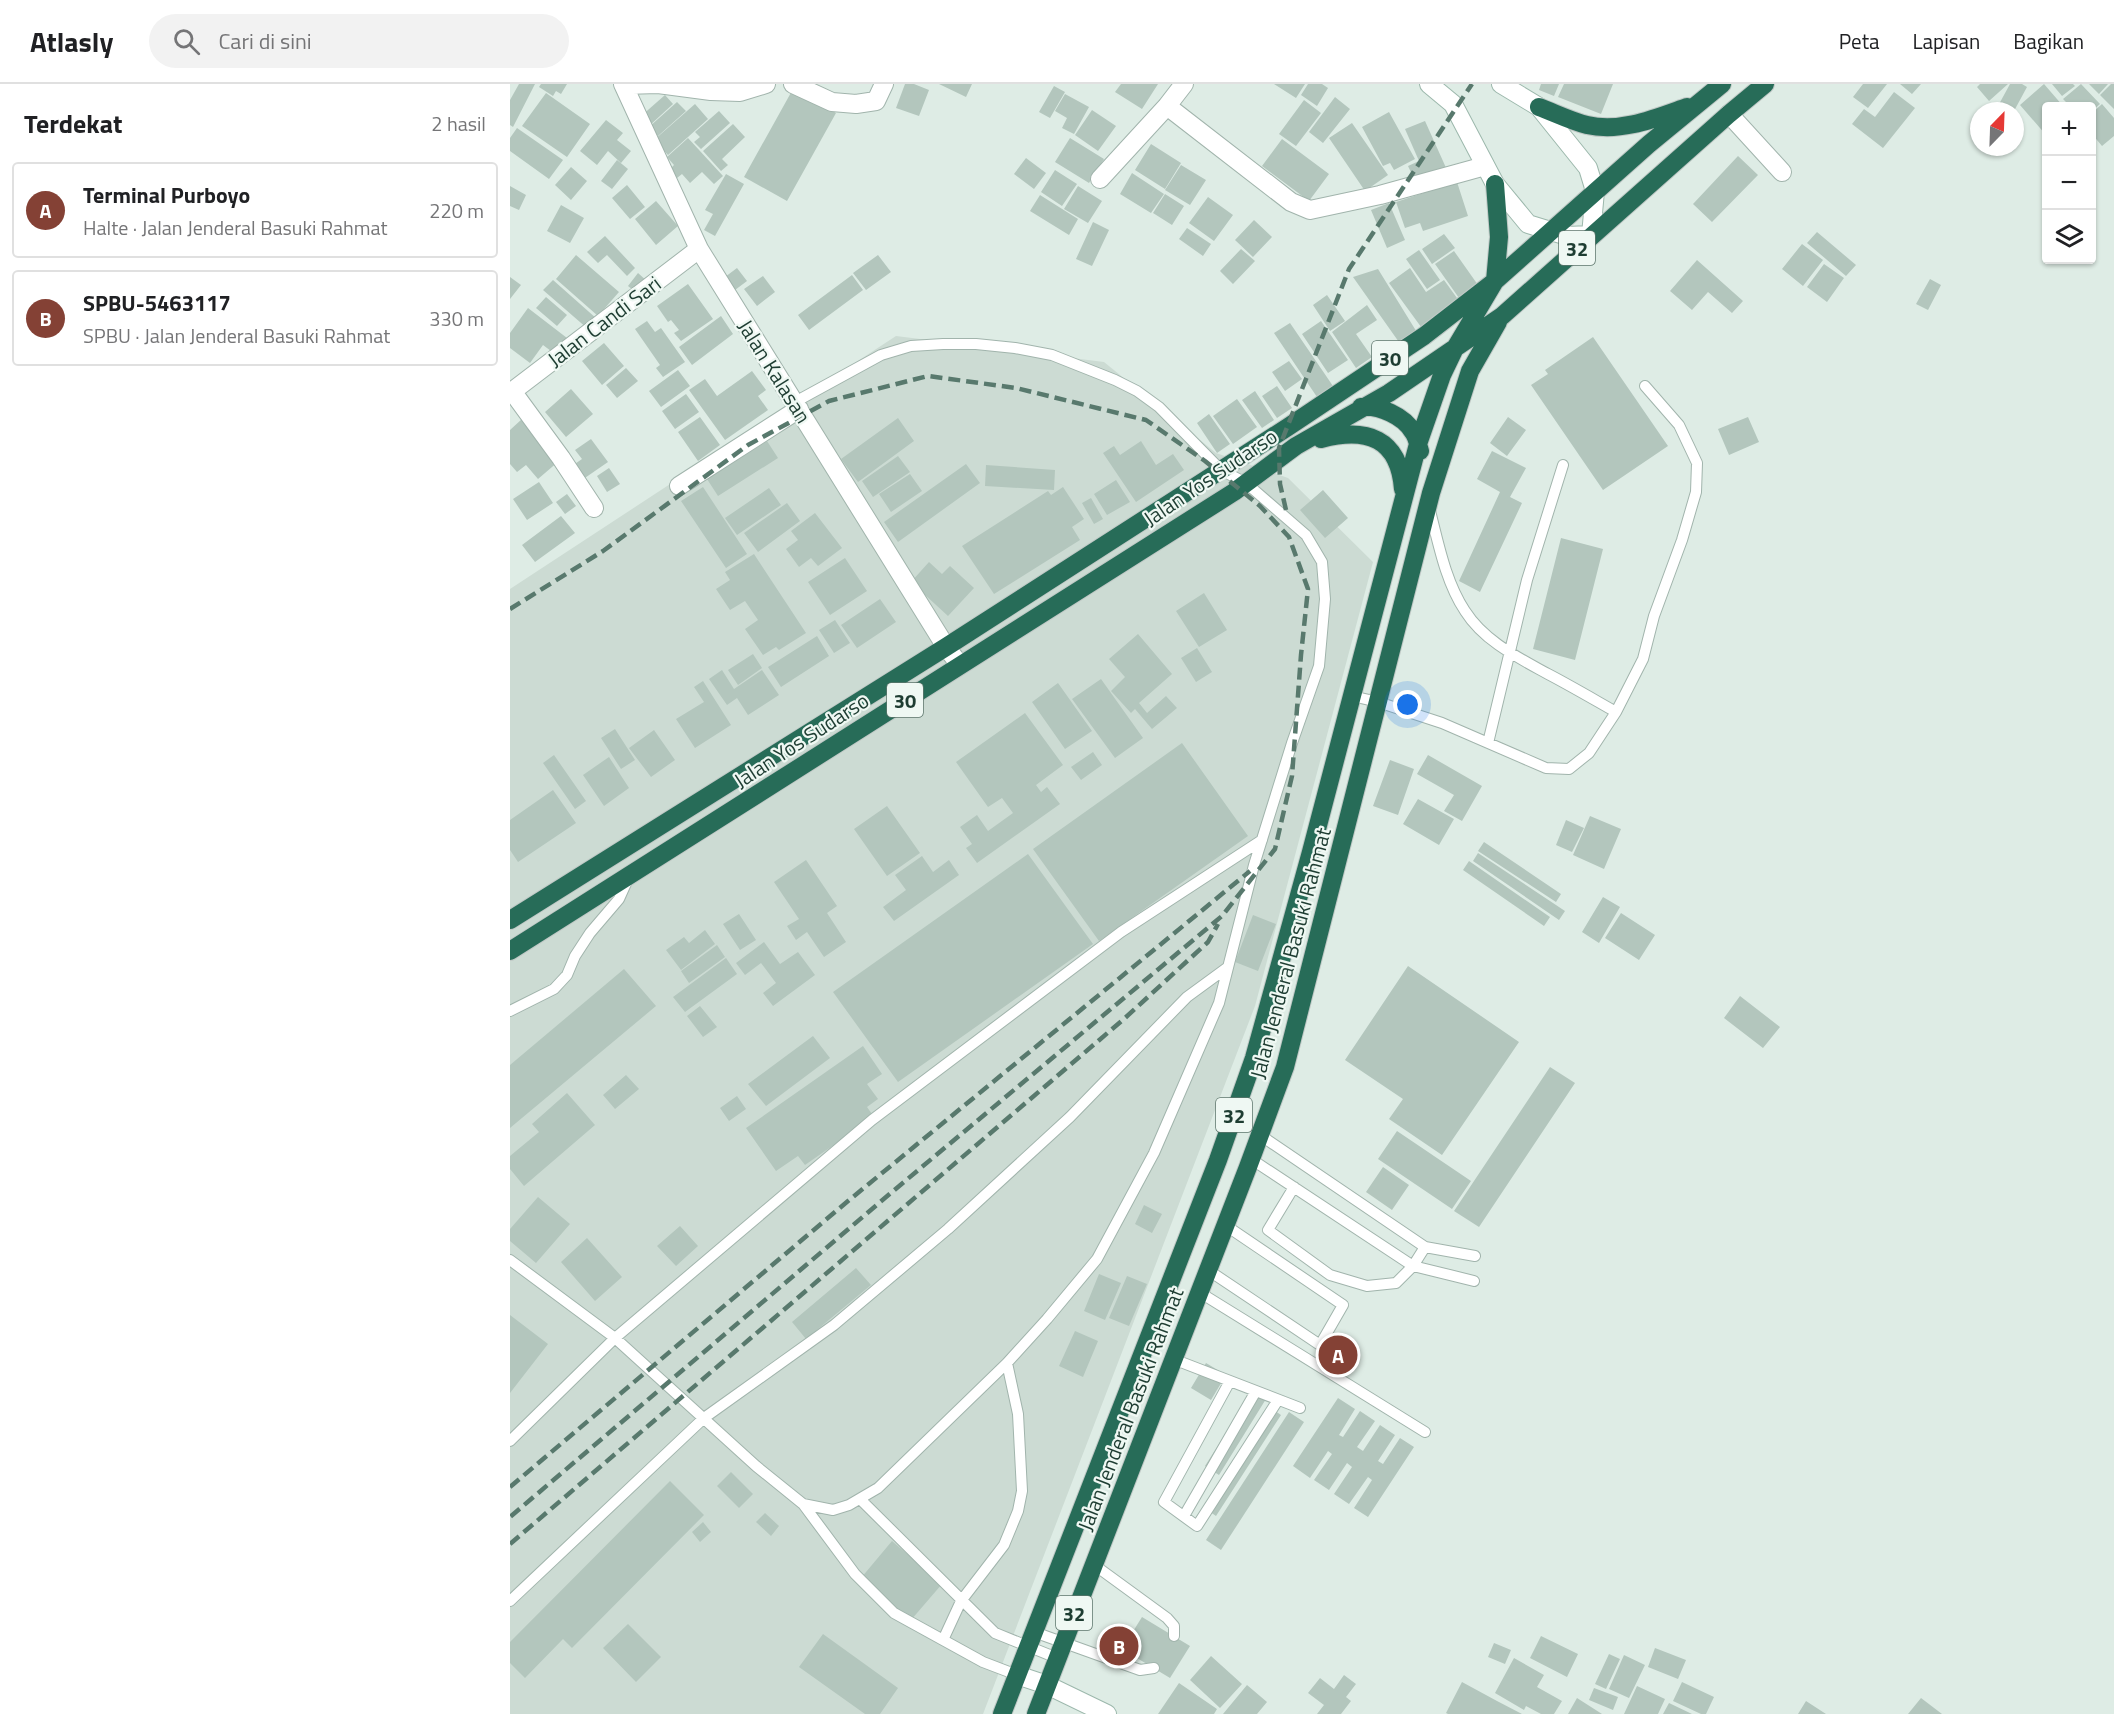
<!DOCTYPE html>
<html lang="id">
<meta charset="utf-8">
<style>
body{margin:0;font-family:"Titillium Web",sans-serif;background:#f2f2f2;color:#202124}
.controls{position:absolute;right:18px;top:18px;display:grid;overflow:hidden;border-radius:6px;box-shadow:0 2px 4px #0004}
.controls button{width:54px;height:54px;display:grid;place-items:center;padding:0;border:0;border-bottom:2px solid #e0e0e0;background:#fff;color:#202124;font:30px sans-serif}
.compass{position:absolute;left:1460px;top:18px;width:54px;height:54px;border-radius:50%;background:#fff;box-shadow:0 2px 4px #0004;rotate:23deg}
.you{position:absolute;left:898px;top:621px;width:21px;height:21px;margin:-15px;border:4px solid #fff;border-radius:50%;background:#1a73e8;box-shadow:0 0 0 9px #1a73e833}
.badge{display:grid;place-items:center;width:39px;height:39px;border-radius:50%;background:#844135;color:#fff;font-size:20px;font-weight:700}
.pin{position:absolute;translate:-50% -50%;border:3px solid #fff;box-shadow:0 2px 6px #0006}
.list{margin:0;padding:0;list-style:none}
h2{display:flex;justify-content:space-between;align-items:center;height:78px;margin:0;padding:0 24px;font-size:26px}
h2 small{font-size:20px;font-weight:400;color:#757577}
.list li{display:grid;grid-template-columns:39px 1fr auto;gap:18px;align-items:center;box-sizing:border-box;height:96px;margin:0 12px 12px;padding:0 12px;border:2px solid #e0e0e0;border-radius:6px}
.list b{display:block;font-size:22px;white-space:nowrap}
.list p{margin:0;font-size:20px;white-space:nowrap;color:#757577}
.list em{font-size:20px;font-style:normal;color:#757577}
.icon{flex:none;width:33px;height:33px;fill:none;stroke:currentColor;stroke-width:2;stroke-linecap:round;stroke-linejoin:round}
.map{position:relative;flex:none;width:1604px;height:1630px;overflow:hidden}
header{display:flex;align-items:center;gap:36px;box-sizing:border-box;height:84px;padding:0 30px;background:#fff;border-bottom:2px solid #e0e0e0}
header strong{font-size:28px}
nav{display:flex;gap:33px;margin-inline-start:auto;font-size:21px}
.search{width:420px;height:54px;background:#f2f2f2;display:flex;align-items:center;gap:15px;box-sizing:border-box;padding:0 21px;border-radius:33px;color:#757577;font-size:22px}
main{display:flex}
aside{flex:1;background:#fff}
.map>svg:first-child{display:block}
.built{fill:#ccdbd3}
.building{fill:#b3c6bd}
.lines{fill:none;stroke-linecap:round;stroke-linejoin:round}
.lane-casing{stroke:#a1b4ac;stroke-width:12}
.street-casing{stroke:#a1b4ac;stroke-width:20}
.secondary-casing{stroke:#9cb8ac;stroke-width:20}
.highway-casing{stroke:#c0c9c6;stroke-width:20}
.lane{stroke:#fff;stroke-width:10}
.street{stroke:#fff;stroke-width:18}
.secondary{stroke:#fff;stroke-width:18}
.highway{stroke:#276c58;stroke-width:18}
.rail{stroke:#58796d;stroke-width:4.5;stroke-dasharray:12 6;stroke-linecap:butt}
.labels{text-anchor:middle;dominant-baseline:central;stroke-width:4.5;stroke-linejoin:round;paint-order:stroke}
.shield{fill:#eff8f3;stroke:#5d756c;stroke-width:1.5}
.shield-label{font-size:20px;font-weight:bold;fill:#1e3d32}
.street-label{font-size:21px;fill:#1e3d32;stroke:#eff8f3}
</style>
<header>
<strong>Atlasly</strong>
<div class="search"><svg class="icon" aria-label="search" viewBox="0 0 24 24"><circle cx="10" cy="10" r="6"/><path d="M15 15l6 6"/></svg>Cari di sini</div>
<nav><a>Peta</a><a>Lapisan</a><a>Bagikan</a></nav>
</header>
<main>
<aside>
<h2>Terdekat<small>2 hasil</small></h2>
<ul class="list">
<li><span class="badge">A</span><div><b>Terminal Purboyo</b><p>Halte · Jalan Jenderal Basuki Rahmat</p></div><em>220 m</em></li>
<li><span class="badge">B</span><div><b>SPBU-5463117</b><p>SPBU · Jalan Jenderal Basuki Rahmat</p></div><em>330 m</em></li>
</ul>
</aside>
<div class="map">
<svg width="1604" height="1630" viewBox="0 0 1604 1630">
<rect width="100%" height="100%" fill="#deece5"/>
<path class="built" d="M386,252l208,26 112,91 72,25 85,84 -118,444 -272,708h-473v-1125z"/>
<path class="building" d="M9,0h16l-22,43 -3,-2v-25z
M31,0h26l-6,10 -5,-3 -3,5 -14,-9z
M395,0h9l15,6 -10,26 -23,-8z
M429,0h33l-6,13z
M611,0h37l-16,25 -27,-17z
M764,0h31l-9,14z
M798,0h14l6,4 -11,18 -16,-11z
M1031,0h18l-5,12 -15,-6z
M1054,0h49l-12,30 -43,-17z
M1353,0h24l-19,24 -15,-11z
M1390,0h21l-9,10z
M1470,0h28l-19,17 -12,-14z
M1500,0h12l5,3 -13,24h-7l-9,-5z
M1534,0l19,22h-17v29l-26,-30z
M1542,0h21l2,2 -13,10z
M1571,0l19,20 -8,7v-5h-22l-7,-7z
M1579,0h19l-9,10z
M1601,0h3v25l-14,-14z
M544,2l11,6 -15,26 -11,-6z
M283,5l43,24 -49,88 -43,-24z
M1384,8l21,16 -32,40 -31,-24 12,-15 11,8z
M36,9l44,31 -23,33 -45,-31z
M555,10l24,13 -15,27 -12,-6 5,-10 -12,-7z
M155,11l8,9 -25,23 -8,-10z
M825,13l15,12 -27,34 -14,-11z
M794,16l17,13 -25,33 -17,-12z
M167,18l9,9 -28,25 -9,-9z
M185,20l13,15 -40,36 -14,-15z
M1592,20l12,14v18l-12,10 -10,-12v-21z
M582,26l24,16 -18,25 -23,-16z
M209,27l11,12 -29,26 -7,-7 6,-5 -5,-5z
M879,28l26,47 -21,11 -4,-7 -7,3 -21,-39z
M96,36l17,13 -6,7 14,11 -10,12 -13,-12 -11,14 -17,-14z
M915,37l22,49 -31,13 -8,-17 11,-5 -14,-32z
M842,39l36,52 -23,16 -36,-53z
M223,40l12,13 -23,22 6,6 -7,6 -18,-20z
M7,44l46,32 -14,19 -39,-28v-13z
M178,54l35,38 -9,8 -12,-12 -12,11 -8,-9 -5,4 -8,-8 5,-5 -7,-8z
M560,54l34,21 -15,24 -34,-21z
M772,55l47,35 -20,27 -47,-35z
M641,60l30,19 -16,26 -30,-19z
M1228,72l20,19 -46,47 -19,-18z
M516,74l20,15 -12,16 -20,-15z
M107,76l11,9 -16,20 -11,-8z
M671,81l25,15 -16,25 -25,-15z
M61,83l16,14 -16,19 -16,-15z
M545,86l22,14 -15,22 -21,-14z
M622,89l32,21 -13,19 -31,-19z
M216,90l18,10 -29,52 -11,-6 9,-16 -8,-4z
M947,98l11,34 -45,15 -3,-8 -15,5 -9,-26z
M117,101l18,22 -15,12 -18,-21z
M0,102l16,9 -7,15 -9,-4z
M568,102l24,15 -14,22 -24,-14z
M655,110l19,12 -12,19 -19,-12z
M530,111l38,24 -9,16 -39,-24z
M698,113l25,18 -19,26 -25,-18z
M146,117l22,25 -22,19 -21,-26z
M879,119l16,37 -18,8 -16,-38z
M51,121l23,13 -14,25 -23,-12z
M744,136l18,17 -19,20 -18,-17z
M583,138l16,8 -17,36 -16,-7z
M677,144l24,16 -8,12 -24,-17z
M1307,148l39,33 -10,11 -39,-33z
M934,150l11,14 -23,16 -10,-15z
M95,152l30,32 -8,8 -20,-21 -9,8 -11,-11z
M1292,160l21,16 -20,26 -21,-17z
M731,165l14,12 -22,23 -13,-13z
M909,166l21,30 -13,9 -21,-30z
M944,167l24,34 -19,13 -24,-34z
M66,171l43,37 -21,24 -42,-37z
M368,171l13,17 -25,18 -13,-17z
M1187,176l46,41 -11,12 -24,-21 -16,18 -22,-19z
M1314,180l20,14 -17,24 -20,-15z
M227,184l10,13 -12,9 -10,-13z
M900,184l16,24 18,-12 18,25 -38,26 -35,-48z
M868,185l40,65 -17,11 -48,-68z
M128,189l10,9 -10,12 -10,-8z
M342,191l11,15 -54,40 -11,-15z
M253,192l12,16 -18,14 -13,-17z
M0,193l11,8 -11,14z
M1420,195l11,6 -13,25 -12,-6z
M43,196l44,39 -9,10 -45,-39z
M178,200l25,35 -32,22 -7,-8 5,-3 -8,-10 -3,2 -11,-16z
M817,211l18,26 -15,10 -17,-26z
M36,213l21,18 -10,11 -21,-18z
M857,221l10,15 -21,14 16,23 -16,11 -24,-36z
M18,224l39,30 -12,16 -12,-9 -13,18 -20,-15v-15z
M211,232l12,18 -41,31 -13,-18z
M137,237l8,11 6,-4 24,34 -22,15 -7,-9 4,-3 -25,-36z
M811,237l27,39 -20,13 -26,-39z
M780,239l45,66 -16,11 -45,-67z
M1083,253l75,109 -65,44 -72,-105 17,-11 -3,-4z
M94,259l20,23 -22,19 -20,-24z
M779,277l13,18 -17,12 -13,-19z
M116,284l12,13 -21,17 -11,-13z
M168,286l12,16 -29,21 -12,-16z
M242,287l14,19 -8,6 10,14 -43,30 -36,-50 16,-11 12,17z
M767,302l15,22 -15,10 -15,-22z
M61,305l22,25 -27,23 -21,-25z
M745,307l19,29 -12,8 -20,-28z
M176,310l13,18 -24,17 -13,-18z
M727,315l20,28 -24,17 -20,-28z
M699,330l21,30 -13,9 -20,-30z
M190,333l20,28 -22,16 -20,-29z
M998,333l18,13 -19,26 -17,-13z
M1238,333l11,25 -30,13 -11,-26z
M388,334l16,23 -56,41 -17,-23z
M12,335l37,42 -21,18 -12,-14 -9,7 -7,-8v-34z
M81,355l17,23 -29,20 -10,-14 13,-9 -7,-9z
M257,357l11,17 -60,38 -11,-17z
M631,357l15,24 17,-11 11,16 -48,32 -33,-49 11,-7 6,9z
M982,367l34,17 -16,29 12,6 -42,89 -21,-11 41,-89 -23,-13z
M388,372l12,16 -37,25 -11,-16z
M456,380l14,19 -82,59 -14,-20z
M476,381l69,5 -1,20 -69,-4z
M99,384l11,16 -13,8 -10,-16z
M400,390l12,17 -31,21 -12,-18z
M606,396l14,22 -23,13 -13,-21z
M29,398l14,21 -26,17 -14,-21z
M193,403l44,67 -21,14 -45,-67z
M553,403l21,32 -12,8 8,13 -86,54 -32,-48 86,-55 3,4z
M259,404l12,17 -44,30 -12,-17z
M813,406l25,28 -23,20 -25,-28z
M57,410l9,12 -11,8 -9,-12z
M581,414l12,21 -9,5 -12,-21z
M277,419l13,18 -42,31 -14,-19z
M305,429l27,35 -24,18 -7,-8 -12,9 -13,-18 12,-9 -7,-9z
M51,432l14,17 -40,29 -13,-17z
M1051,454l42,11 -28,111 -42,-11z
M244,470l52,79 -27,17 -3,-3 -13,8 -18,-26 13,-9 -13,-19 -15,9 -14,-21 14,-9 -5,-8z
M335,474l22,33 -37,24 -22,-33z
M419,478l13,12 8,-8 24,22 -26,28 -37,-34z
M694,509l23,37 -28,17 -23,-36z
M370,515l16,23 -39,26 -16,-23z
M325,536l15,23 -16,10 -15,-23z
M628,550l34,40 -33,29 8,10 19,-17 11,12 -25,21 -17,-20 -4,4 -20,-22 14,-14 -16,-18z
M307,552l12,20 -48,31 -13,-20z
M687,564l15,24 -16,10 -15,-24z
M243,570l9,14 -24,17 -10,-15z
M212,586l12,19 28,-19 17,25 -31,20 -11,-17 -10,7 -18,-26z
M591,595l42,59 -28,20 -43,-59z
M193,597l28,44 -36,23 -19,-29 28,-17 -10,-15z
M548,599l34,48 -27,18 -33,-47z
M515,629l38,52 -27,20 5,7 6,-5 13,17 -83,59 -11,-15 6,-4 -12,-17 17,-12 11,16 25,-18 -11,-15 -14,9 -32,-45z
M105,645l20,31 -14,9 -20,-31z
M144,646l21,30 -24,17 -22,-29z
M672,659l66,93 -149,105 -66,-92z
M583,668l9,13 -21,15 -10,-13z
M44,671l32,46 -11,8 -32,-46z
M918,671l54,31 -20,35 -18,-10 10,-16 -37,-21z
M99,673l20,31 -25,18 -21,-31z
M880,676l24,9 -16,46 -25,-9z
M43,706l23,33 -58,39 -8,-12v-30z
M908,715l36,20 -15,26 -36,-21z
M377,722l33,47 -33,23 -33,-47z
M1080,732l31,13 -17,40 -31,-14z
M1056,736l18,8 -12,24 -16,-7z
M974,758l77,52 -5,8 -78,-51z
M968,769l87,58 -6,9 -86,-59z
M518,770l65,90 -195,138 -65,-90z
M412,772l11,16 16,-12 10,15 -65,46 -11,-14 23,-17 -11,-15z
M296,776l31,46 -10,7 19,29 -22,15 -17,-25 -11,8 -9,-14 12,-7 -25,-37z
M959,777l81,56 -6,9 -81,-56z
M1093,813l17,10 -21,36 -17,-11z
M1111,829l34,22 -16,25 -34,-22z
M229,830l17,26 -16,10 -17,-26z
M743,831l23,9 -18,47 -23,-9z
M195,846l10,14 -34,26 -15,-20 18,-13 5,6z
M254,858l16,22 18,-12 17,23 -42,31 -10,-13 13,-10 -15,-20 -16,12 -9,-12z
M207,861l8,12 -36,26 -8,-12z
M216,874l11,16 -52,38 -12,-15z
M898,882l111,76 -77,113 -53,-36 14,-20 -58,-39z
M114,885l32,37 -146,122v-63z
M1230,912l40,31 -17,21 -39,-30z
M190,922l17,21 -14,10 -16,-21z
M303,952l17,22 -64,48 -18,-22z
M353,962l19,28 -15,10 11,15 -11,8 7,10 -69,48 -7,-9 -22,15 -30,-43z
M1040,983l25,16 -96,144 -25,-16z
M116,991l13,14 -24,20 -12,-14z
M57,1009l28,32 -71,61 -14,-17v-13l29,-24 -7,-8z
M227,1012l9,13 -17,12 -9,-13z
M887,1047l74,50 -19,28 -74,-50z
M873,1083l26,18 -17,25 -26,-18z
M28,1113l32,27 -34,39 -26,-22v-12z
M634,1121l18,9 -10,19 -17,-9z
M170,1142l18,20 -22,20 -19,-20z
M77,1154l35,39 -27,24 -34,-39z
M346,1184l15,17 -65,54 -14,-17z
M589,1190l22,9 -16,37 -21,-9z
M617,1192l20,8 -18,42 -20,-8z
M0,1231l38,29 -38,49z
M565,1247l23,10 -15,36 -24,-11z
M696,1279l20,12 -15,25 -20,-12z
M743,1306l13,9 -47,76 -14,-9z
M828,1314l17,11 -16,26 4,2 17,-26 15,10 -18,26 6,4 17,-26 15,10 -17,26 5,3 17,-26 14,9 -46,70 -14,-9 18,-28 -4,-3 -19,27 -15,-10 18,-27 -5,-4 -18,27 -15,-10 18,-26 -4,-3 -18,27 -17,-12z
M758,1322l13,9 -65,101 -13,-9z
M779,1328l15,10 -83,128 -15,-10z
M221,1388l22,22 -14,14 -22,-22z
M160,1397l34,34 -132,133 -9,-9 -38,39 -15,-15v-21z
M255,1429l14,13 -8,10 -15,-14z
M193,1438l8,10 -11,10 -8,-10z
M382,1457l50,43 -31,36 -50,-42z
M632,1533l48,29 -20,32 -48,-29z
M118,1540l33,33 -25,25 -33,-34z
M313,1550l75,54 -18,26h-15l-66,-47z
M1031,1552l37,18 -11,23 -37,-19z
M984,1559l17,7 -6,14 -17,-7z
M1145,1564l31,12 -8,19 -30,-12z
M1099,1570l11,5 -14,30 -11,-5z
M1114,1571l21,10 -16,33 -20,-9z
M701,1572l31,28 -22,24 -30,-28z
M1004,1574l30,17 -7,12 25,14 -8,13h-13l-15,-8 -2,4 -29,-17z
M834,1591l12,9 -10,13 5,4 -10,13h-24l7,-9 -16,-12 12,-15 14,11z
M952,1598l35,19 25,13h-74l-2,-1z
M1172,1598l32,15 -8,17h-5l-28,-13z
M669,1599l38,26 -3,5h-56z
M737,1601l20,17 -10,12h-34z
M1127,1602l28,13 -7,15h-34z
M1084,1604l24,9 -5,13 -24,-10z
M1067,1614l25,16h-34z
M1411,1614l21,16h-34z
M1296,1617l20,13h-28z
M1159,1619l23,11h-29z"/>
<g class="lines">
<g class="lane-casing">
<path id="lane" d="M919,423c9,34 16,74 36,104 19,30 52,46 83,63 23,12 45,25 68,38
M842,612l26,6 64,21 104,45 23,1 20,-16 27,-41 27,-53 11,-43 28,-76 14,-48 1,-29 -18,-38 -34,-39
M978,659l39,-163 36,-115
M0,927l44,-22 13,-14 8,-19 15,-23 29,-34 9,-20
M741,1075l162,107 12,-19 -165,-112
M784,1103l-26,43 62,45 37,11 29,-3 17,-17 61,15
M915,1163l50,9
M0,1176l105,78 141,128 47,38 30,6 16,-5 29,-17 129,-125 40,-44 50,-60 57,-106 65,-150 35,-138 38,-122 27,-77 6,-67 -3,-37 -16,-27 -60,-52 -25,-13 -62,-63 -22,-16 -22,-11 -63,-25 -37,-7 -39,-4h-33l-32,2 -30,9 -86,47
M698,1186l112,75 23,-40 -118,-80
M689,1208l226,140
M663,1275l127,49
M720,1297l-66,121 33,24 81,-126
M0,1357l105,-103 257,-218 249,-188 141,-92
M350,1415l135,134 62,25
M293,1420l52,70 39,39 89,49 34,13
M674,1432l72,-125
M583,1480l74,54 7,8v10
M0,1517l194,-183 130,-93 114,-96 122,-112 117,-120 41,-30
M524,1548l106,38 14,-2
M433,1556l18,-39 43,-56 14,-34 4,-20 -4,-77 -11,-51"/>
</g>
<g class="street-casing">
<path id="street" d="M113,0l76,165 247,398 14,18
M283,0l39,18 24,2 20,-3 8,-17
M114,1l34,-1 53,7 29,1 26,-8
M657,22l124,96 19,8 70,-15 105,-29
M1219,30l53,58
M590,95l67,-73 17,-22
M2,307l49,67 33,50
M0,309l189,-144
M169,402l120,-77"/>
</g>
<g class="secondary-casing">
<path id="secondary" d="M919,0l24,20 42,80 33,40 39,12 24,-1 4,-44 -7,-23 -49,-61 -38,-23
M507,1591l30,10 60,29"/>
</g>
<g class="highway-casing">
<path id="highway" d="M1029,23c16,6 32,14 48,18 34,8 69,-7 100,-18
M851,323c18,-2 43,9 52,25 4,5 5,13 7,19
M811,355c46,-12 78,-1 82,50
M0,836l436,-273 342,-220 136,-91 71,-55 154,-137 73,-60
M0,867l724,-459 62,-46 93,-53 113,-77 227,-202 36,-30
M492,1630l216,-554 36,-102 57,-206 107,-408 24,-69 12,-25 41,-69 4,-44 -4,-53
M526,1630l212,-547 37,-100 146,-574 39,-122 28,-49"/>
</g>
<use href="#lane" class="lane"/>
<use href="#street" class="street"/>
<use href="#secondary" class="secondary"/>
<use href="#highway" class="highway"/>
<path class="rail" d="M776,426l-6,-26 -1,-36 70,-179 123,-185
M0,525l93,-58 145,-106 81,-44 99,-25 88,12 130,32 59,41 55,45 29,31 19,52 -7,66 -9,121 -17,73 -53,67 -330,276 -382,325
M0,1403l338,-286 402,-330
M0,1460l615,-526 83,-76 10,-18"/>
</g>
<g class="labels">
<g class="shield">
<rect x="1049" y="147" width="36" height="34" rx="4.5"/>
<rect x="862" y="257" width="36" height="34" rx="4.5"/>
<rect x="377" y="599" width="36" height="34" rx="4.5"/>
<rect x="706" y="1014" width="36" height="34" rx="4.5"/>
<rect x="546" y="1512" width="36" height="34" rx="4.5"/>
</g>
<g class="shield-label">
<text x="1067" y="164">32</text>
<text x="880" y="274">30</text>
<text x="395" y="616">30</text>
<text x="724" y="1031">32</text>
<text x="564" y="1529">32</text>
</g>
<g class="street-label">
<text transform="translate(94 237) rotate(-37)">Jalan Candi Sari</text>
<text transform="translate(265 287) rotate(58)">Jalan Kalasan</text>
<text transform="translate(700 393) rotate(-34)">Jalan Yos Sudarso</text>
<text transform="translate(291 656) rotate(-33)">Jalan Yos Sudarso</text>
<text transform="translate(780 869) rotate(-75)">Jalan Jenderal Basuki Rahmat</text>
<text transform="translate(620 1325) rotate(-69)">Jalan Jenderal Basuki Rahmat</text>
</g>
</g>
</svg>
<div class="controls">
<button>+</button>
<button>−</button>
<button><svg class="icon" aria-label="layers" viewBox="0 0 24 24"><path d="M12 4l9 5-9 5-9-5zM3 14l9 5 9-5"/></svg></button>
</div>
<svg class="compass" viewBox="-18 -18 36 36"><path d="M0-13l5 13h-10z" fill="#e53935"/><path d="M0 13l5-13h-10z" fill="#757577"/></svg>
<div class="you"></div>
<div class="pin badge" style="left:828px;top:1271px">A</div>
<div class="pin badge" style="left:609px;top:1562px">B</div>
</div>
</main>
